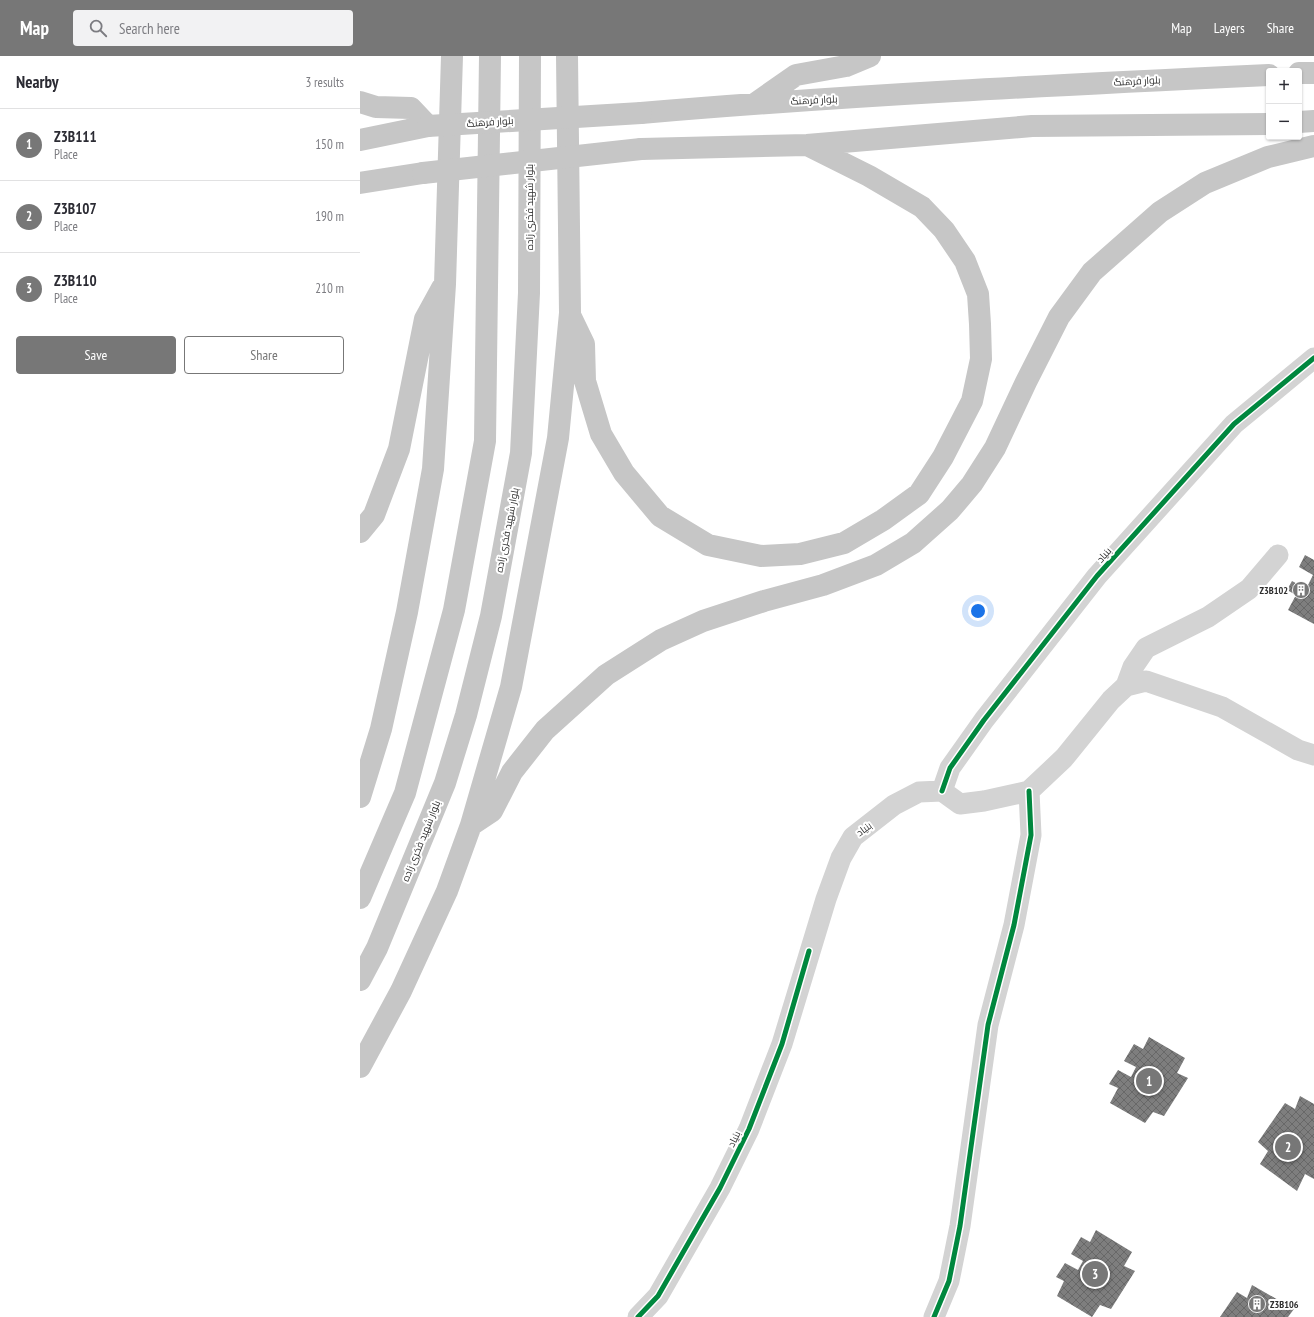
<!DOCTYPE html>
<meta charset="utf-8">
<style>
body{margin:0;font-family:"PT Sans Narrow",Cairo,sans-serif;background:#f2f2f3;color:#2b2b33}
.controls{position:absolute;right:12px;top:12px;display:grid;overflow:hidden;border-radius:4px;box-shadow:0 1px 3px #0004}
.controls button{width:36px;height:36px;display:grid;place-items:center;padding:0;border:0;border-bottom:1px solid #e1e1e2;background:#fff;color:#2b2b33;font:20px sans-serif}
.you{position:absolute;left:618px;top:555px;width:14px;height:14px;margin:-10px;border:3px solid #fff;border-radius:50%;background:#1a73e8;box-shadow:0 0 0 6px #1a73e833}
.badge{display:grid;place-items:center;width:26px;height:26px;border-radius:50%;background:#777;color:#fff;font-size:13px;font-weight:700}
.pin{position:absolute;translate:-50% -50%;border:2px solid #fff;box-shadow:0 1px 4px #0006}
.list{margin:0;padding:0;list-style:none}
h2{display:flex;justify-content:space-between;align-items:center;height:52px;margin:0;padding:0 16px;font-size:17px}
h2 small{font-size:13px;font-weight:400;color:#7c7c81}
.list li{display:grid;grid-template-columns:26px 1fr auto;gap:12px;align-items:center;box-sizing:border-box;height:72px;padding:0 16px;border-top:1px solid #e1e1e2}
.list b{display:block;font-size:15px;white-space:nowrap}
.list p{margin:0;font-size:13px;white-space:nowrap;color:#7c7c81}
.list em{font-size:13px;font-style:normal;color:#7c7c81}
.actions{display:flex;gap:8px;padding:12px 16px}
.actions a{flex:1;padding:9px 0;border:1px solid #777;border-radius:4px;text-align:center;font-size:14px;color:#777}
.actions .main{background:#777;color:#fff}
.icon{flex:none;width:22px;height:22px;fill:none;stroke:currentColor;stroke-width:2;stroke-linecap:round;stroke-linejoin:round}
.map{position:relative;flex:none;width:954px;height:1261px;overflow:hidden}
header{display:flex;align-items:center;gap:24px;box-sizing:border-box;height:56px;padding:0 20px;background:#777;color:#fff}
header strong{font-size:19px}
nav{display:flex;gap:22px;margin-inline-start:auto;font-size:14px}
.search{width:280px;height:36px;background:#f2f2f3;display:flex;align-items:center;gap:10px;box-sizing:border-box;padding:0 14px;border-radius:4px;color:#7c7c81;font-size:15px}
main{display:flex}
aside{flex:1;background:#fff}
.map>svg:first-child{display:block}
.building{fill:url(#building-cross-hatch)}
.lines{fill:none;stroke-linecap:round;stroke-linejoin:round}
.minor{stroke:#d3d3d3;stroke-width:21}
.major{stroke:#c6c6c6;stroke-width:22}
.major-bridge{stroke:#c6c6c6;stroke-width:22}
.cycleway-casing{stroke:#fff;stroke-width:8}
.cycleway{stroke:#00873e;stroke-width:5}
.labels{text-anchor:middle;dominant-baseline:central;stroke-width:4;stroke-linejoin:round;paint-order:stroke}
.street-label{font-size:10px;fill:#2e2e2e;stroke:#fff}
.poi-label{font-size:10px;font-weight:bold;fill:#2e2e2e;stroke:#fff;text-anchor:end}
</style>
<header>
<strong>Map</strong>
<div class="search"><svg class="icon" aria-label="search" viewBox="0 0 24 24"><circle cx="10" cy="10" r="6"/><path d="M15 15l6 6"/></svg>Search here</div>
<nav><a>Map</a><a>Layers</a><a>Share</a></nav>
</header>
<main>
<aside>
<h2>Nearby<small>3 results</small></h2>
<ul class="list">
<li><span class="badge">1</span><div><b>Z3B111</b><p>Place</p></div><em>150 m</em></li>
<li><span class="badge">2</span><div><b>Z3B107</b><p>Place</p></div><em>190 m</em></li>
<li><span class="badge">3</span><div><b>Z3B110</b><p>Place</p></div><em>210 m</em></li>
</ul>
<div class="actions"><a class="main">Save</a><a>Share</a></div>
</aside>
<div class="map">
<svg width="954" height="1261" viewBox="0 0 954 1261">
<defs>
<pattern id="building-cross-hatch" width="8" height="8" patternUnits="userSpaceOnUse"><rect width="8" height="8" fill="#7e7e7e"/><path d="M0 0l8 8M0 8l8-8" fill="none" stroke="#686868"/></pattern>
</defs>
<rect width="100%" height="100%" fill="#fff"/>
<path class="building" d="M945,499l9,5v64l-26,-14 8,-15 -9,-5 5,-9 14,8 7,-14 -14,-8z
M789,981l36,21 -8,15 11,5 -24,38 -11,-4 -8,11 -35,-20 8,-15 -9,-4 9,-14 13,7 5,-10 -12,-6 10,-17 9,5z
M940,1040l14,8v75l-9,-5 -8,17 -37,-27 8,-13 -10,-9 27,-39 10,6z
M736,1174l36,22 -8,14 11,5 -24,38 -11,-4 -8,12 -35,-21 7,-15 -8,-4 9,-14 13,7 5,-9 -12,-7 10,-17 9,5z
M892,1229l42,24 -6,8h-68l17,-25 10,6z"/>
<g class="lines">
<path class="minor" d="M766,630l7,-19 13,-19 62,-31 41,-28 29,-34
M582,735l8,-23 34,-48 113,-144 137,-152 80,-66
M278,1261l20,-21 62,-108 29,-59 33,-85 44,-145 15,-41 12,-21 41,-32 25,-13 23,-1 18,13 24,-3 45,-10 35,-33 47,-58 15,-14 20,-5 76,26 76,43 16,5
M574,1261l15,-36 11,-55 28,-201 26,-100 17,-90 -2,-44"/>
<path class="major" d="M939,17h15
M0,46l16,5 35,1 17,18
M396,47l40,-28 50,-9 24,-10
M281,57c209,-18 418,-28 628,-38
M939,66l15,-1
M0,84l68,-14
M281,93l166,-4 225,-19 237,-2
M0,127l63,-10
M210,259l14,29 1,37 16,53 23,39 36,43 48,29 53,11 39,-2 44,-11 39,-23 36,-26 24,-37 29,-56 9,-42 -1,-35 -2,-30 -13,-33 -21,-31 -22,-23 -53,-31 -62,-31
M0,476l14,-17 25,-66 26,-130 17,-31
M0,741l21,-68 26,-117 26,-143 12,-185 7,-228
M111,769l21,-14 20,-39 33,-42 61,-55 55,-35 42,-19 61,-20 59,-16 53,-20 37,-22 37,-33 22,-26 23,-36 31,-66 33,-65 33,-45 68,-60 45,-29 63,-26 46,-11
M0,842l45,-105 49,-183 31,-169 5,-385
M0,924l17,-32 68,-165 21,-68 25,-99 30,-163 8,-160 1,-237
M0,1011l41,-76 46,-100 24,-66 40,-138 47,-249 12,-125 -3,-257"/>
<path class="major-bridge" d="M68,70l213,-13
M63,117l218,-24"/>
<g class="cycleway-casing">
<path id="cycleway" d="M582,735l8,-23 34,-48 113,-144 137,-152 80,-66
M278,1261l20,-21 62,-108 29,-59 33,-85 27,-93
M574,1261l15,-36 11,-55 28,-201 26,-100 17,-90 -2,-44"/>
</g>
<use href="#cycleway" class="cycleway"/>
</g>
<defs>
<g id="building-disc" transform="scale(0.9)"><circle r="9.5" fill="#777" stroke="#fff"/><path d="M-4-6H4V6H1V3H-1V6H-4ZM-2.5-4.3h1.7v1.8h-1.7ZM.8-4.3h1.7v1.8H.8ZM-2.5-1h1.7V.8h-1.7ZM.8-1h1.7V.8H.8Z" fill="#fff"/></g>
</defs>
<g fill-rule="evenodd">
<use href="#building-disc" x="941" y="534"/>
<use href="#building-disc" x="897" y="1248"/>
</g>
<g class="labels">
<g class="street-label">
<text transform="translate(777 25) rotate(-3)">بلوار فرهنگ</text>
<text transform="translate(454 44) rotate(-3)">بلوار فرهنگ</text>
<text transform="translate(130 66) rotate(-4)">بلوار فرهنگ</text>
<text transform="translate(169 151) rotate(-90)">بلوار شهید فخری زاده</text>
<text transform="translate(147 474) rotate(-79)">بلوار شهید فخری زاده</text>
<text transform="translate(744 499) rotate(-48)">بنیاد</text>
<text transform="translate(504 773) rotate(-37)">بنیاد</text>
<text transform="translate(61 785) rotate(-68)">بلوار شهید فخری زاده</text>
<text transform="translate(374 1083) rotate(-64)">بنیاد</text>
</g>
<g class="poi-label">
<text x="928" y="534">Z3B102</text>
<text x="910" y="1248" text-anchor="start">Z3B106</text>
</g>
</g>
</svg>
<div class="controls">
<button>+</button>
<button>−</button>
</div>
<div class="you"></div>
<div class="pin badge" style="left:789px;top:1025px">1</div>
<div class="pin badge" style="left:928px;top:1091px">2</div>
<div class="pin badge" style="left:735px;top:1218px">3</div>
</div>
</main>
